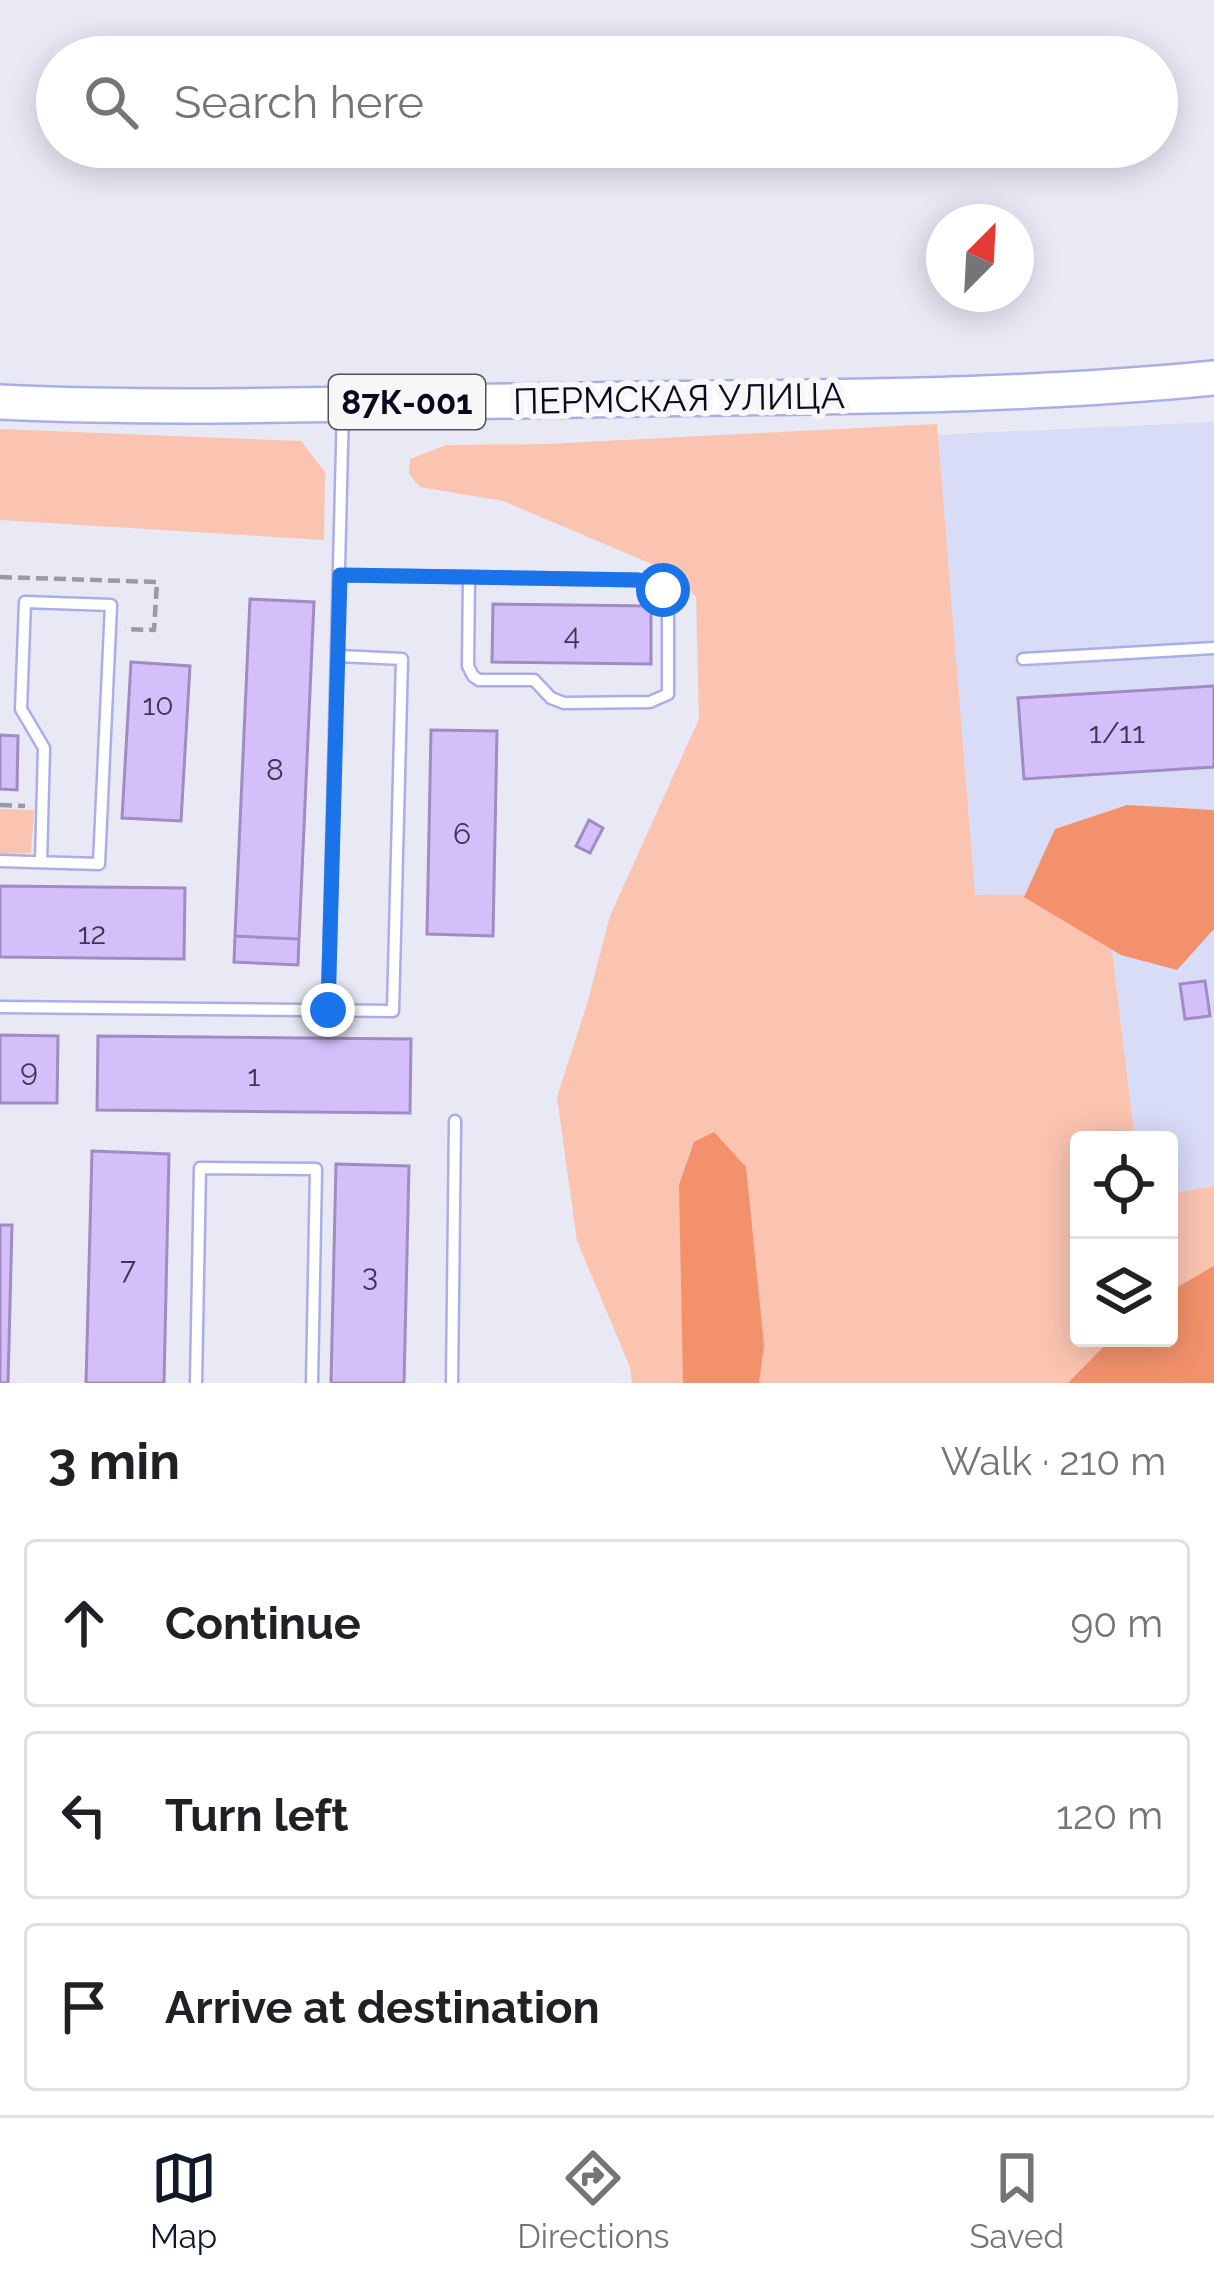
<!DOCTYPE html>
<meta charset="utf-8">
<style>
body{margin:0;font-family:Raleway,sans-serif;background:#f6f6f6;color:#202124}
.controls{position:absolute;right:36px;bottom:36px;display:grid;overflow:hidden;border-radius:12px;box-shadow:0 6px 30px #0003}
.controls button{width:108px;height:108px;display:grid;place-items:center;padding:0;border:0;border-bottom:3px solid #e0e0e0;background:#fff;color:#202124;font:60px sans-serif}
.compass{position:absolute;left:926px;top:204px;width:108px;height:108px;border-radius:50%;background:#fff;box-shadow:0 6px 30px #0003;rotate:24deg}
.stop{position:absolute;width:36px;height:36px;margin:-27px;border:9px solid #1a73e8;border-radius:50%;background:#fff}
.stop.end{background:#1a73e8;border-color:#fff;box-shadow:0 3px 12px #0008}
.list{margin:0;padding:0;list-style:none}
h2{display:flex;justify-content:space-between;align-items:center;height:156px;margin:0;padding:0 48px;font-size:51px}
h2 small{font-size:39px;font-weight:400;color:#757577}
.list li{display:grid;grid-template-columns:78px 1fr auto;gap:36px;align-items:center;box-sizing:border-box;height:168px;margin:0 24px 24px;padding:0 24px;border:3px solid #e0e0e0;border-radius:12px}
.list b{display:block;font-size:45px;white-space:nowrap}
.list em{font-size:39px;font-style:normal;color:#757577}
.icon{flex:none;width:66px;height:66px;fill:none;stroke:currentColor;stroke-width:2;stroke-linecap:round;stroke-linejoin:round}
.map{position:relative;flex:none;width:1214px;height:1383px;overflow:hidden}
.search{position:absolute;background:#fff;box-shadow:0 6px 30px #0003;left:36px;right:36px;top:36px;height:132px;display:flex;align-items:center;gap:30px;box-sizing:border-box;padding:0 42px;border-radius:66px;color:#757577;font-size:45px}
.sheet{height:732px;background:#fff}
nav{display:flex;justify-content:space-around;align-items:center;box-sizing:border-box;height:168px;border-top:3px solid #e0e0e0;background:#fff;font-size:33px;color:#757577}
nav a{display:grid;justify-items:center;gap:6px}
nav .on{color:#111827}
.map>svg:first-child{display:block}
.built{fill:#d9dcf7}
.green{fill:#fbc4b0}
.forest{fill:#f2916c}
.building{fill:#d5bffa;stroke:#a08bc2;stroke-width:3}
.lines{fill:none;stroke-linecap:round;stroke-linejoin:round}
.service-casing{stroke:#aaaee8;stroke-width:15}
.primary-casing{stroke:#aaaee8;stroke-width:38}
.path{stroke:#9999a8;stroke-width:4.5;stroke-dasharray:12 6;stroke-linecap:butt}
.service{stroke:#fff;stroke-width:10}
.primary{stroke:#fff;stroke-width:33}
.route{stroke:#1a73e8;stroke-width:15}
.labels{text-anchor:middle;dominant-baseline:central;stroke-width:12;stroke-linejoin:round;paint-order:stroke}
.number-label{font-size:30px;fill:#3d3654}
.shield{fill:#f7f7f7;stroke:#51505e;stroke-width:3}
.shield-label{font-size:33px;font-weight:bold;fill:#0a091d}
.street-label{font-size:36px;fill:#0a091d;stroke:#f7f7f7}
</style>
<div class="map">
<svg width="1214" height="1383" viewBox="0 0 1214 1383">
<rect width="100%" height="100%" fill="#e8e9f5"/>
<path class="built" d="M1214,422v769l-45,7v-58h-38l-161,-240 -36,-465z"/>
<path class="green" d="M937,424l38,471 130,-1 30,246h-56v198h90v-144l45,-8v197h-582l-2,-16 -53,-126 -20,-144 30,-93 23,-88 89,-197 -3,-122 -23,-24 -170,-72 -83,-14 -11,-13 1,-15 36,-14 101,-1z
M0,429l301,12 24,31 -1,68 -324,-20z
M0,809l34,1 -3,43 -31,1z"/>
<path class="forest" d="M1127,805l87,5v119l-37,41 -56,-15 -97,-58 31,-68z
M714,1132l32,35 18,178 -5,38h-76l-4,-198 15,-43z
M1214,1266v117h-146l44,-45h57v-46z"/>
<path class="building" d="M250,599l64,3 -15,337 -64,-3z
M493,604l158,2v58l-159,-2z
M131,662l59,4 -9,155 -59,-3z
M1214,686v81l-190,12 -6,-81z
M431,730l66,1 -4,205 -66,-2z
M0,735l18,1 -1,54 -17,-1z
M589,820l14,8 -13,25 -14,-7z
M0,886l185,2 -1,71 -184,-2z
M235,936l64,3 -1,26 -64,-3z
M1205,981l5,35 -25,3 -5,-35z
M0,1035l58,1 -1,67h-57z
M98,1036l313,3 -1,74 -313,-3z
M92,1151l77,3 -5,229h-78z
M336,1164l73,2 -5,217h-73z
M0,1225h12l-4,158h-8z"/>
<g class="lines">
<g class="service-casing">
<path id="service" d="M340,575l298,5c13,3 22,5 30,17v97l-18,8 -86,1 -13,-5 -17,-18h-55l-6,-4 -5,-10 1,-89
M1023,659l191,-11
M0,861l99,3 12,-259 -86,-3 -4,107 23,39 -3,114
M0,1007l393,4 9,-352 -63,-3
M328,1010l15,-604
M196,1383l4,-215 116,1 -4,214
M452,1383l3,-262"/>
</g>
<g class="primary-casing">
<path id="primary" d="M0,402c194,9 390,0 584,-2 210,-4 421,-1 630,-22"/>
</g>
<path class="path" d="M0,577l157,5 -3,48 -29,-1
M0,805l25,1"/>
<use href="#service" class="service"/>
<use href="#primary" class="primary"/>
</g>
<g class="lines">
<path class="route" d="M328,1010l12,-435 298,5 15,3 10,7"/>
</g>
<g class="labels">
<g class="number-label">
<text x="572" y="634">4</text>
<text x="158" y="704">10</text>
<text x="1117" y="732">1/11</text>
<text x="275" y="769">8</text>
<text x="462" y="833">6</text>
<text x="92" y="933">12</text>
<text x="29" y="1069">9</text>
<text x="254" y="1075">1</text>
<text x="128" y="1268">7</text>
<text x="370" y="1275">3</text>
</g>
<rect class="shield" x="329" y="375" width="156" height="54" rx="9"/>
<g class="shield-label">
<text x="407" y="402">87К-001</text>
</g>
<g class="street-label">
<text transform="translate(679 398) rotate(-1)">ПЕРМСКАЯ УЛИЦА</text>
</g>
</g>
</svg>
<div class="controls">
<button><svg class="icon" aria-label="locate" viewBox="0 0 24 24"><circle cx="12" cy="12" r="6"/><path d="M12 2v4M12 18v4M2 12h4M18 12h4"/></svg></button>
<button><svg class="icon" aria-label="layers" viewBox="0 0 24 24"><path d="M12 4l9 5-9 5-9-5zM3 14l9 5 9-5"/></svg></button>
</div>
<svg class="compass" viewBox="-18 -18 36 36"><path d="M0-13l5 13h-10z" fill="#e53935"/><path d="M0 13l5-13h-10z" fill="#757577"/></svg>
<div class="stop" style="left:663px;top:590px"></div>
<div class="stop end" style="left:328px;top:1010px"></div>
<div class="search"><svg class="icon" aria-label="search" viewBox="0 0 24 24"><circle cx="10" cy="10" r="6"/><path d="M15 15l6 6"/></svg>Search here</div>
</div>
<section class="sheet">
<h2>3 min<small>Walk · 210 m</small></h2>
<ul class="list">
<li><svg class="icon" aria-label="ahead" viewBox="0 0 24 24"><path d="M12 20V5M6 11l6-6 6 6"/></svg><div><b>Continue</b></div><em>90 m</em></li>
<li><svg class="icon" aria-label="left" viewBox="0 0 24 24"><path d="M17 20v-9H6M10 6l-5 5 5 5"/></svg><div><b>Turn left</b></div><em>120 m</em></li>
<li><svg class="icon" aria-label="arrive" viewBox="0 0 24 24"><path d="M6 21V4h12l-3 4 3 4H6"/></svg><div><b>Arrive at destination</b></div></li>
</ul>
</section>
<nav>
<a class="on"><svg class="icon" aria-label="map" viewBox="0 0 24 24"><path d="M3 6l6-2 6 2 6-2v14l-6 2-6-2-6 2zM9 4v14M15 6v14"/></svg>Map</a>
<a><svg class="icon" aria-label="directions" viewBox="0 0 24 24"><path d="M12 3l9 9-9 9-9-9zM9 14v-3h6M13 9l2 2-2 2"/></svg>Directions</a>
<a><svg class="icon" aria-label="saved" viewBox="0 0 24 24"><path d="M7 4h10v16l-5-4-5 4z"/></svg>Saved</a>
</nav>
